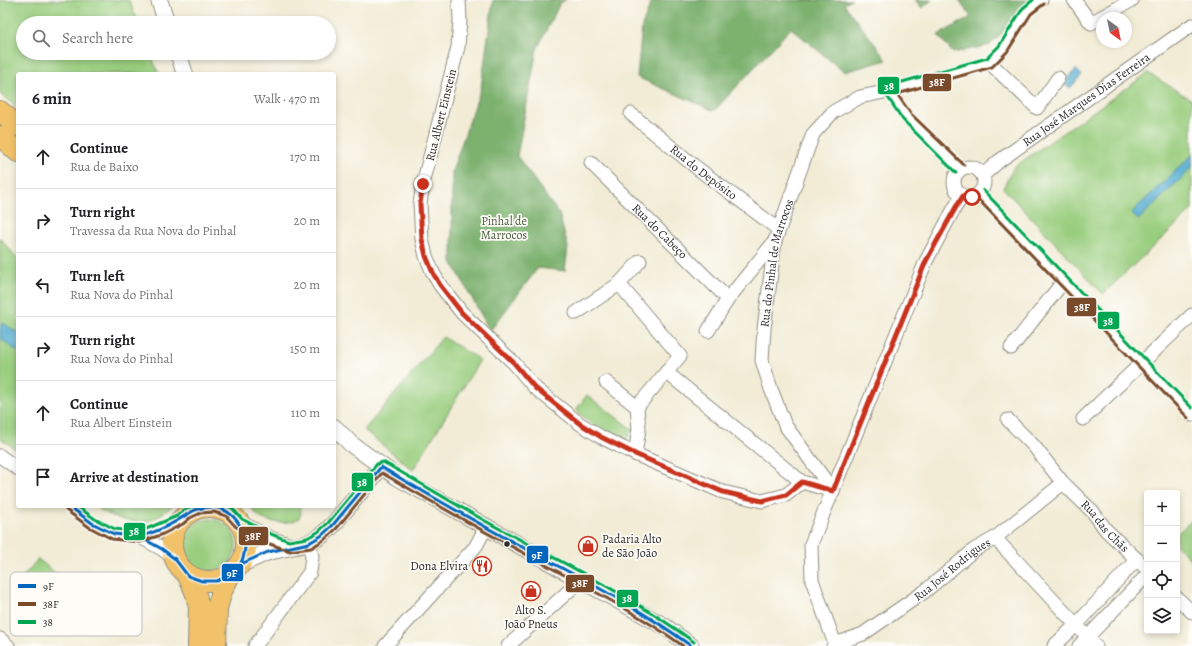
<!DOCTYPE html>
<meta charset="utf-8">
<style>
body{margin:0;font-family:Alegreya,serif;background:#f6f6f6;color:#202124}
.controls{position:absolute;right:12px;bottom:12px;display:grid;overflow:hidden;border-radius:4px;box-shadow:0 2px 6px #0003}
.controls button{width:36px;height:36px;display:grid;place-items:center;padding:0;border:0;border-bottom:1px solid #e0e0e0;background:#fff;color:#202124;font:20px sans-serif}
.compass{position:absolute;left:1096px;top:12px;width:36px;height:36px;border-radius:50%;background:#fff;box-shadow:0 2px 6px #0003;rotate:147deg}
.stop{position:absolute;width:12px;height:12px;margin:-9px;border:3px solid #c8321e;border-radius:50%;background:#fff}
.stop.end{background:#c8321e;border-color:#fff;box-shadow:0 1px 4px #0008}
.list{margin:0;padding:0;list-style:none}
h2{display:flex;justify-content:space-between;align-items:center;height:52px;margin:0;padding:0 16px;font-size:17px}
h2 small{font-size:13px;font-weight:400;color:#757577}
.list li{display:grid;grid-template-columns:26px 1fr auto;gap:12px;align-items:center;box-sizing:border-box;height:64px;padding:0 16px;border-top:1px solid #e0e0e0}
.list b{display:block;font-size:15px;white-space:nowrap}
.list p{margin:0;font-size:13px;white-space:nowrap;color:#757577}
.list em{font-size:13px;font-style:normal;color:#757577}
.icon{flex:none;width:22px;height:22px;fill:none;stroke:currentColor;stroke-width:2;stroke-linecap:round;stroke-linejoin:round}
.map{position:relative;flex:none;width:1192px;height:646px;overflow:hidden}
.search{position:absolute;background:#fff;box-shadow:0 2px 6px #0003;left:16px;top:16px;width:320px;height:44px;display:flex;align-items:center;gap:10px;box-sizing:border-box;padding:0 14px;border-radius:22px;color:#757577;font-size:15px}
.panel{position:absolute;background:#fff;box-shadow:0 2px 6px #0003;left:16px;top:72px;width:320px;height:436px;border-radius:4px}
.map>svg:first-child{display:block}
.green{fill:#9ace7f;stroke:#627c55}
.forest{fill:#7bb16e;stroke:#536e4c}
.water{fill:#52acd0;stroke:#3e6c7e}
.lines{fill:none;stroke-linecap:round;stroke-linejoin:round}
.minor-casing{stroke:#8e8c80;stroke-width:15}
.tertiary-casing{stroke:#8e8c80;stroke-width:18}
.primary-casing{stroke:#8e8c80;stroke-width:22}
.minor{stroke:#fff;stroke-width:13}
.tertiary{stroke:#fff;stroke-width:16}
.primary{stroke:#f2c26a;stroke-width:20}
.bus-1-casing{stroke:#fdfcf7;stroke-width:6}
.bus-2-casing{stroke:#fdfcf7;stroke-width:6}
.bus-3-casing{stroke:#fdfcf7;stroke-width:6}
.bus-1{stroke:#0065bd;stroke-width:3}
.bus-2{stroke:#7a4b2a;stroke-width:3}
.bus-3{stroke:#00a651;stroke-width:3}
.route{stroke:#c8321e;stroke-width:5}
.bus-dot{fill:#2b2b2b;stroke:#fdfcf7;stroke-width:1.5}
.labels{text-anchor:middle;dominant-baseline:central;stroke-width:3.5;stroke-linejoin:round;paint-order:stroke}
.street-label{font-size:12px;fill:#2b2b2b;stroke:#fdfcf7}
.park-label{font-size:12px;fill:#4c5c44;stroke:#fdfcf7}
.poi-label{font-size:12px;fill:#2b2b2b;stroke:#fdfcf7;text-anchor:start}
.key{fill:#fdfcf7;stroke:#bebdba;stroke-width:1}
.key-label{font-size:11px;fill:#2b2b2b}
.line-badge{stroke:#fdfcf7;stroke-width:1.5}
.badge-label{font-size:11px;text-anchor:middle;font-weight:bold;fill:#fff}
</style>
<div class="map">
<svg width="1192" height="646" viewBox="0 0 1192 646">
<rect width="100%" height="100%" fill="#fdfcf7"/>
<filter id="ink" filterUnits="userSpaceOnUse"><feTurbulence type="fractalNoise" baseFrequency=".025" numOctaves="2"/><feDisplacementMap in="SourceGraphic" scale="8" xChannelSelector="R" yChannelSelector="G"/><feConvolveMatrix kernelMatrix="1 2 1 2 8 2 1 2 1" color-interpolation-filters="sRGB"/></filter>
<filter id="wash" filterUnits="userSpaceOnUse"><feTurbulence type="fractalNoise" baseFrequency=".012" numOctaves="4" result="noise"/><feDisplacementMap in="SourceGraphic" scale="16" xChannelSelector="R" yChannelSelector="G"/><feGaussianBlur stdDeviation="0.9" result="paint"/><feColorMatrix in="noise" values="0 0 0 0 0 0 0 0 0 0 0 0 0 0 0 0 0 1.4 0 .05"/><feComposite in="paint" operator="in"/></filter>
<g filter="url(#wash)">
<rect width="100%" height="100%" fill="#f2ecd6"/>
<path class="green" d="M0,0h129l9,23h-115v30h127l9,21h-141v35l-18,-15z
M1148,73l44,27v110l-89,84 -100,-106 11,-21z
M0,238l18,21v192l-18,-13z
M443,337l37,23 -67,110 -49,-40z
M587,395l46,35 -7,10c-19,-4 -37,-17 -50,-30z
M95,506h77c-4,4 -18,14 -24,15 -18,3 -39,-4 -53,-15z
M250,506h49c11,21 -28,18 -38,12 -4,-3 -8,-8 -11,-12z
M184 545a26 26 0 1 1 52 0a26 26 0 1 1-52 0Z
M1192,520v41l-15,-15v-12z
M38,559l30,24 -15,19 -30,-25z"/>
<path class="forest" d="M493,0h73l-6,3 -23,46 -20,107 42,58 9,33 -3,24 -27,-3 -48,63 -38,-69v-91l29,-83z
M652,0h200l-8,4 43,56 -43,12 -53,-44 -77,83 -77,-34 5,-51z
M915,0h17l-10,8z
M959,0h77l-46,45 -37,8 -15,-18 33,-18z"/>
<path class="water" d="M1076,69l6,6 -12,13 -6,-5z
M1192,155v13l-54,52 -7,-7z
M3,323l15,10v19l-18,-14v-11z"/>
</g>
<g filter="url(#ink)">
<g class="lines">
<g class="minor-casing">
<g id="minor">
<path d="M459,0l1,20 -2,27 -35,137 -3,20 2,35 4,17 7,17 7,12 22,28 52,50 21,25 44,35 22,14 34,17 88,38 39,9 24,-6 16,-13"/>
<path d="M1074,0l17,23 41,-23"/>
<path d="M990,63l47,45 21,-30"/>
<path d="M889,91l18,26 53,52"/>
<path id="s1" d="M631,114l66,54 81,61"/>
<path id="s2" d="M591,163l137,136"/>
<circle cx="969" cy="182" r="15"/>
<path id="s3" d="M983,175l16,-14 193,-136"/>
<path d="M979,193l213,222"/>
<path d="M619,284l21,-23"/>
<path d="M576,313l43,-29 61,72 -43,51 2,22 -4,25"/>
<path d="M708,331l20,-32 47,-58"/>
<path d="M1011,348l52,-66"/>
<path d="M666,372l136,110 31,9"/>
<path d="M606,382l31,25"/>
<path d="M1083,419l109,-104"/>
<path id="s4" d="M1008,420l25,25 30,38 30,29 13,18 41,39"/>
<path d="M0,456l18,13"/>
<path id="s5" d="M833,491l-48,-66 -14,-36 -9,-29 2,-31 11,-88 38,-107 20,-22 27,-15 29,-6 83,-24 18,-4 13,-14 24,-38 14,-11"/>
<path d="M69,506l23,17 22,11 26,3 22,12 13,10"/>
<path d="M140,537l19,-7 21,-10"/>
<path d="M995,538l101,108"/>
<path d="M1177,598l15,14"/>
<path d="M0,639l8,7"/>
<path id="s6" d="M835,644l28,-10 61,-42 50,-42 21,-12 68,-55"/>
<path d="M255,646l55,-74 2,-15 -3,-14"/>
<path d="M385,646l91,-100 10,-19"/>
<path d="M508,646l74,-67"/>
<path d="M833,646l2,-2 -23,-64 -1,-36 115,-283 29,-54 8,-11"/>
<path d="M1054,646l22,-21 61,-66"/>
<path d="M1079,646l68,-71"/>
</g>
</g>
<g class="tertiary-casing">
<path id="tertiary" d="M159,0l8,23
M178,53l7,21
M334,427l17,17 46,33 267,149 27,20
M239,523l30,16 20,7
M241,564l27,-12 41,-9 12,-7 11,-10 49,-59"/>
</g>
<g class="primary-casing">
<path id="primary" d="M0,111l18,15
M0,136l18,16
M172 544a37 37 0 1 1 74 0a37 37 0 1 1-74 0Z
M188,576l7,15 4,16 -1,39
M216,646l1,-38 5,-17 8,-16"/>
</g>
<use href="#minor" class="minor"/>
<use href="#tertiary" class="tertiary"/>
<use href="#primary" class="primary"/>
<g class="bus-1-casing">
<path id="bus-1" d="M381,467c48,28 96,56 145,82 56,30 114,59 165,97
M69,506l23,17 22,11 26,3 22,12 13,10 13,17 14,5h15l13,-6 11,-11 27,-12 41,-9 12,-7 11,-10 49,-59
M140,537c11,-4 21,-7 31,-13 15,-7 22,-18 42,-17 26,2 41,36 26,59 -5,7 -14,11 -22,15"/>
</g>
<g class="bus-2-casing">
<path id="bus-2" d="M964,165l-53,-51 -14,-20 95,-27 15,-15 24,-38 13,-10
M975,196l213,222
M66,510l23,17 23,12 28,3 21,-7 22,-11 7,-6 11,-5 13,-1 12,4 10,11 31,16 23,8 21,-3 13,-8 12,-11 46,-56c50,29 100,58 151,85 51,28 103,54 150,88"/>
</g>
<g class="bus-3-casing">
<path id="bus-3" d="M956,173l-53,-53 -18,-27 -1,-4 4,-3 99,-28 12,-12 24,-38 10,-8
M983,190l209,218
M77,506l18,13 20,10 24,3 38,-16 7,-6 8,-4
M227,506l5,2 10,11 29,15 18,7 18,-3 11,-6 10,-9 49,-59 6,-2c40,22 79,47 119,68 65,35 133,68 192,112"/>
</g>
<use href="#bus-1" class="bus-1"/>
<use href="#bus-2" class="bus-2"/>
<use href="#bus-3" class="bus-3"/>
</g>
</g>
<g class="lines" filter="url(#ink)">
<path class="route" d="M423,184l-3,20 2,35 4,17 7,17 7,12 22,28 52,50 21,25 44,35 22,14 34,17 88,38 39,9 24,-6 16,-13 31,9 93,-230 30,-54 7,-11 9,1"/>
</g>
<defs>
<g id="shop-ring" transform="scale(1)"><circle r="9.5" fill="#fdfcf7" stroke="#c8321e" stroke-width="1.5"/><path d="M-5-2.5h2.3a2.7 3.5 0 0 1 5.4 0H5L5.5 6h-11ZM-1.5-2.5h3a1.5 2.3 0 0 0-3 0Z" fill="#c8321e"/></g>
<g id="restaurant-ring" transform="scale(1)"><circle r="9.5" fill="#fdfcf7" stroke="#c8321e" stroke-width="1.5"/><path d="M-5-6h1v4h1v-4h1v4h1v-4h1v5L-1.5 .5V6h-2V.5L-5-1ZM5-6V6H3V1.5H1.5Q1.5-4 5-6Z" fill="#c8321e"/></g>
</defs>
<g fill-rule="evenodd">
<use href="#shop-ring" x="588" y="546"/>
<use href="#restaurant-ring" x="482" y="566"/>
<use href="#shop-ring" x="531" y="591"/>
</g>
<circle class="bus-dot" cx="507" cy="544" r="3.5"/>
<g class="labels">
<g class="street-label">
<text stroke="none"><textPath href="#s3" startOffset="128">Rua José Marques Dias Ferreira</textPath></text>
<text transform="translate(441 115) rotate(-76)">Rua Albert Einstein</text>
<text stroke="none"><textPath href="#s1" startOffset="93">Rua do Depósito</textPath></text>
<text stroke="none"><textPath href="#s2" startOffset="97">Rua do Cabeço</textPath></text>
<text stroke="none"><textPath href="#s5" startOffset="249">Rua do Pinhal de Marrocos</textPath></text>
<text stroke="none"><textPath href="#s4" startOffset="144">Rua das Chãs</textPath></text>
<text stroke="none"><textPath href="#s6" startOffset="140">Rua José Rodrigues</textPath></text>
</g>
<g class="park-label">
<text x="504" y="221">Pinhal de<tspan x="504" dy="14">Marrocos</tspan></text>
</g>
<g class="poi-label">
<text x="602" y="539">Padaria Alto<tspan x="602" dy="14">de São João</tspan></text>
<text x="468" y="566" text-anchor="end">Dona Elvira</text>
<text x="531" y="610" text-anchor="middle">Alto S.<tspan x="531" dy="14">João Pneus</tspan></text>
</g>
</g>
<rect x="10" y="572" width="132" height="64" rx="6" class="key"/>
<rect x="18" y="584" width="18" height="4" fill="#0065bd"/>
<rect x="18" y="602" width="18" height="4" fill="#7a4b2a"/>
<rect x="18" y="620" width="18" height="4" fill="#00a651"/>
<g class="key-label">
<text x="43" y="590">9F</text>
<text x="43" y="608">38F</text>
<text x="43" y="626">38</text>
</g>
<g class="line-badge">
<rect x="922" y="73" width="30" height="19" rx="4" fill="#7a4b2a"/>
<rect x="877" y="76" width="23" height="19" rx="4" fill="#00a651"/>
<rect x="1066" y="297" width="31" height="20" rx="4" fill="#7a4b2a"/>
<rect x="1097" y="311" width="23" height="19" rx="4" fill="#00a651"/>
<rect x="351" y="472" width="23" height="20" rx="4" fill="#00a651"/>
<rect x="123" y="522" width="23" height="19" rx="4" fill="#00a651"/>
<rect x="238" y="526" width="31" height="20" rx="4" fill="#7a4b2a"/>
<rect x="526" y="545" width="23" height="19" rx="4" fill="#0065bd"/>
<rect x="221" y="563" width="23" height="19" rx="4" fill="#0065bd"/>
<rect x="565" y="574" width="30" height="19" rx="4" fill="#7a4b2a"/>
<rect x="616" y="589" width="23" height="19" rx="4" fill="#00a651"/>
</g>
<g class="badge-label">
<text x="937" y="86">38F</text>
<text x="889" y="90">38</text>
<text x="1082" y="311">38F</text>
<text x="1108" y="325">38</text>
<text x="362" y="486">38</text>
<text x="134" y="535">38</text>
<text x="253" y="540">38F</text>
<text x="537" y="559">9F</text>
<text x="232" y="577">9F</text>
<text x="580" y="587">38F</text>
<text x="627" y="602">38</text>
</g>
</svg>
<div class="controls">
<button>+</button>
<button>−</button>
<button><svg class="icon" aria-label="locate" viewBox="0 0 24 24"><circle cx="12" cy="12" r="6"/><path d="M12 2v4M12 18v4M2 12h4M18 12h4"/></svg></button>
<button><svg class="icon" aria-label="layers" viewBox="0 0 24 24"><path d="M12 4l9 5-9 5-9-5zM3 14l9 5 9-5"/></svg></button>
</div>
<svg class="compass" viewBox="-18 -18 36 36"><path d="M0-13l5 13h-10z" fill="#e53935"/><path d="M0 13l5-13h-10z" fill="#757577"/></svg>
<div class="stop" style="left:972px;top:197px"></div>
<div class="stop end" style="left:423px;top:184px"></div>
<div class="search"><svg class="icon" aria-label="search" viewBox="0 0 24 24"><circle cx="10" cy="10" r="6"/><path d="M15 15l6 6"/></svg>Search here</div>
<section class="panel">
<h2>6 min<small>Walk · 470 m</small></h2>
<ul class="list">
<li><svg class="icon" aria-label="ahead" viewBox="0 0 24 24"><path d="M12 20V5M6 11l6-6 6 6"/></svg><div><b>Continue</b><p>Rua de Baixo</p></div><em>170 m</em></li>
<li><svg class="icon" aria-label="right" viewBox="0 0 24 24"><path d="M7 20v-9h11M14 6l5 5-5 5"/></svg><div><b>Turn right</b><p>Travessa da Rua Nova do Pinhal</p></div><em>20 m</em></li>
<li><svg class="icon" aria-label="left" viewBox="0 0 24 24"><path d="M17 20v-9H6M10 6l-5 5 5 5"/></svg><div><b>Turn left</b><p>Rua Nova do Pinhal</p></div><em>20 m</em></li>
<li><svg class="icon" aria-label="right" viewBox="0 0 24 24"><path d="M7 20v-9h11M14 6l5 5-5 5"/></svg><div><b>Turn right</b><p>Rua Nova do Pinhal</p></div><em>150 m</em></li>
<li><svg class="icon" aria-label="ahead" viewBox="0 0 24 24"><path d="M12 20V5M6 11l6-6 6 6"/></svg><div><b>Continue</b><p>Rua Albert Einstein</p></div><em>110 m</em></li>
<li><svg class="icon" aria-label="arrive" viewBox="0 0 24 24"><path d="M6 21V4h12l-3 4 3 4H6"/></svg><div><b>Arrive at destination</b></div></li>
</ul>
</section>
</div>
